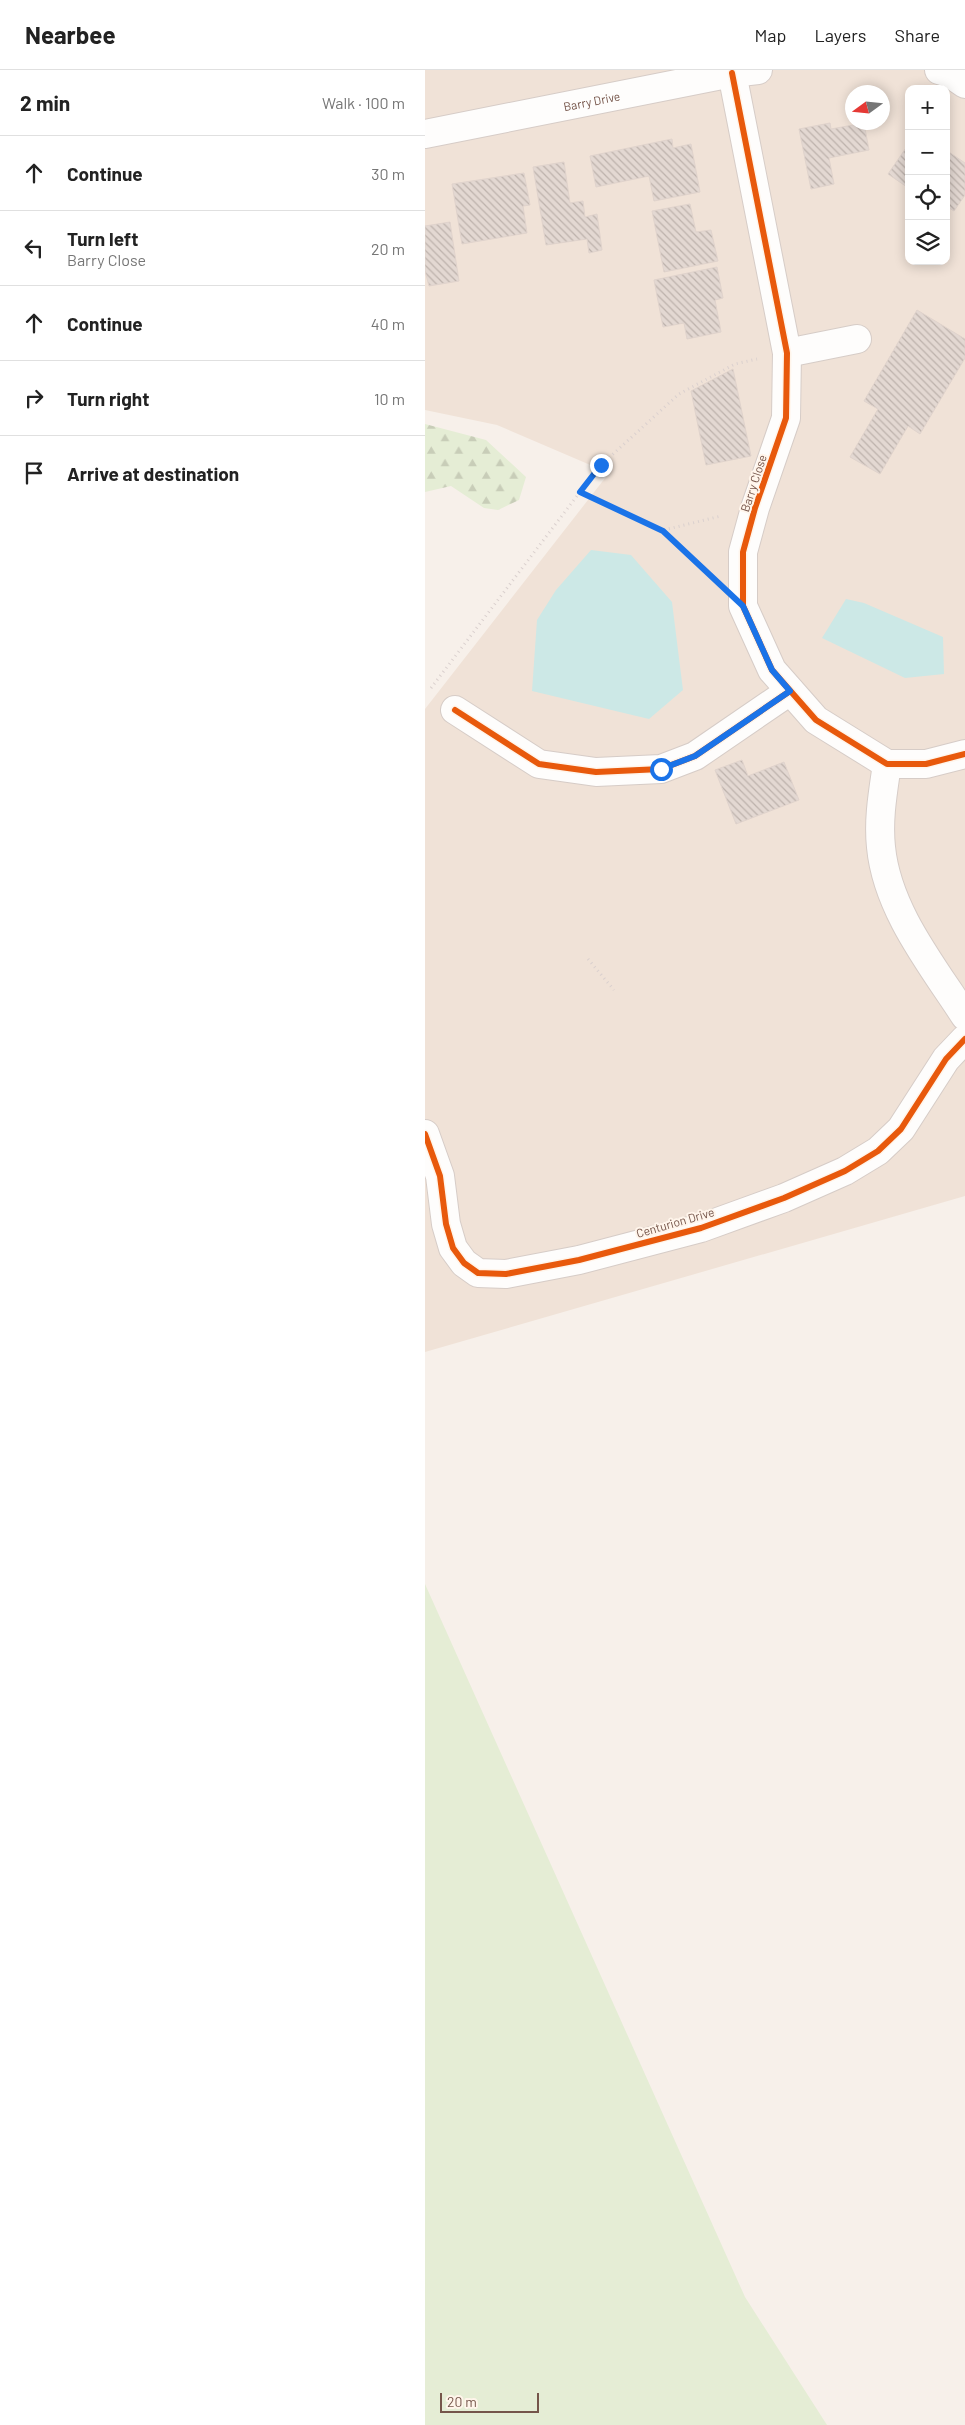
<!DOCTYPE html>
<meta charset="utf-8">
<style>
body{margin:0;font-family:Barlow,sans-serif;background:#f2f2f2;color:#222}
.controls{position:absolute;right:15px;top:15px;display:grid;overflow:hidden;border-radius:10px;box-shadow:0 2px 12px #0003}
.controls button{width:45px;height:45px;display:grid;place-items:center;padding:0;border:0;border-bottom:1px solid #e0e0e0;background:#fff;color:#222;font:25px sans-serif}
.compass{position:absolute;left:420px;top:15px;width:45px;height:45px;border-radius:50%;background:#fff;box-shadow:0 2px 12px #0003;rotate:255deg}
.scale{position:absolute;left:15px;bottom:12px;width:99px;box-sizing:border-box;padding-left:5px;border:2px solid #75554a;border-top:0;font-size:14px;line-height:18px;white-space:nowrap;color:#75554a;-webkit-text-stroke:4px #fff5eb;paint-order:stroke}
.stop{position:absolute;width:15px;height:15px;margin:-11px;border:4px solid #1a73e8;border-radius:50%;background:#fff}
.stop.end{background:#1a73e8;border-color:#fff;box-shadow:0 1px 5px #0008}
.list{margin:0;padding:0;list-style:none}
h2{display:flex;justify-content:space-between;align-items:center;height:65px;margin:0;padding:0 20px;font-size:21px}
h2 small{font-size:16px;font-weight:400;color:#767676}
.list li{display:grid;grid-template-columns:32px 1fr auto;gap:15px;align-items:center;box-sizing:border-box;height:75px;padding:0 20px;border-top:1px solid #e0e0e0}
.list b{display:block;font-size:19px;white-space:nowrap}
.list p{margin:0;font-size:16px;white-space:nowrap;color:#767676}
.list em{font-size:16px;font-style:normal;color:#767676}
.icon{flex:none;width:28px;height:28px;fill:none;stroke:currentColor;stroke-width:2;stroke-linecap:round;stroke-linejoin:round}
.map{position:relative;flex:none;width:540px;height:2355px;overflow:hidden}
header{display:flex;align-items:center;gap:30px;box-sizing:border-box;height:70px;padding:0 25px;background:#fff;border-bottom:1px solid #e0e0e0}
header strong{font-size:24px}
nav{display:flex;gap:28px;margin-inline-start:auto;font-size:18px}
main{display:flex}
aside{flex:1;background:#fff}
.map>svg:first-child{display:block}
.residential{fill:#f0e2d7;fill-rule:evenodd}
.green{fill:#e5edd5}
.forest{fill:url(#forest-firs)}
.water{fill:#cce8e6}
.building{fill:url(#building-back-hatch);stroke:#e0d3cc}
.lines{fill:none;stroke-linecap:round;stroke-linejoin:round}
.street-casing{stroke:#d6ccc7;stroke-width:30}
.path{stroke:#dad0ce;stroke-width:3;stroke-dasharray:1 4;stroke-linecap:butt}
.street{stroke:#fefdfc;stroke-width:28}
.cycleway-casing{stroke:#fff5eb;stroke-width:9}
.cycleway{stroke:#e8590c;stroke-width:6}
.route{stroke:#1a73e8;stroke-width:6}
.labels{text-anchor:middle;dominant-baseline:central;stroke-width:4;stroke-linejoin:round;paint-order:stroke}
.street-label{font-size:12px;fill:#75554a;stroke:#fff5eb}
</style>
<header>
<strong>Nearbee</strong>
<nav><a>Map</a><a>Layers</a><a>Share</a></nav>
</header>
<main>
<aside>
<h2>2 min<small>Walk · 100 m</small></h2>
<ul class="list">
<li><svg class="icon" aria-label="ahead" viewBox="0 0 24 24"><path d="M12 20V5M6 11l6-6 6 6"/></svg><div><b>Continue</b></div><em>30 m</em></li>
<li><svg class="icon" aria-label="left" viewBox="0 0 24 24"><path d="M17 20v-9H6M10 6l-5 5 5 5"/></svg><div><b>Turn left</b><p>Barry Close</p></div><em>20 m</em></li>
<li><svg class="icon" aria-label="ahead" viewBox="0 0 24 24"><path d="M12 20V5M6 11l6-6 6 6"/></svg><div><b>Continue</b></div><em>40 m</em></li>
<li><svg class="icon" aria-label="right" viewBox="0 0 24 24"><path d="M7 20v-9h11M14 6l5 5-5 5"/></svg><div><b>Turn right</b></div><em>10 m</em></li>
<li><svg class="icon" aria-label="arrive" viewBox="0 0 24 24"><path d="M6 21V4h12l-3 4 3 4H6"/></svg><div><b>Arrive at destination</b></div></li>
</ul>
</aside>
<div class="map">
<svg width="540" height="2355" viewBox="0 0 540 2355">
<defs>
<pattern id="forest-firs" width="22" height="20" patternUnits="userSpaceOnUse" patternTransform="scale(1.25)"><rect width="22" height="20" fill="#e5edd5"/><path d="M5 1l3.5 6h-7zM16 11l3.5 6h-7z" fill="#c8cdb8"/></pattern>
<pattern id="building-back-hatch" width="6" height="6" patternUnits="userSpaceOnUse" patternTransform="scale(1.25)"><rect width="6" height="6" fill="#e3d8d2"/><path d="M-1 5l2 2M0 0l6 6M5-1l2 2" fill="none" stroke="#bdb2ac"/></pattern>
</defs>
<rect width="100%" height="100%" fill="#f7f0ea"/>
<path class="residential" d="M0,0h540v1126l-540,156v-643l184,-236 -112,-48 -72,-15zM484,19h37v172h-37zM428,22h30v30h-30z"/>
<path class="green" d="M0,1514l320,713 82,128h-402z"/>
<path class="forest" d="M0,354l61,16 40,37 -7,23 -21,10 -14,-2 -33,-22 -26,6z"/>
<path class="water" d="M166,480l40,5 41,47 11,88 -34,29 -117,-28 5,-71 19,-30z
M421,529l18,4 79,34 1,37 -39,4 -83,-40z"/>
<path class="building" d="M405,53l1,6 33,-6 5,27 -40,8 5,26 -23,5 -12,-60z
M247,69l1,9 18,-4 9,48 -46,9 -5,-25 -53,11 -6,-31z
M483,75l1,39 -2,3 -19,-13z
M521,80l19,13v32l-11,16 -8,-5z
M139,92l6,41 13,-2 2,16 12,-3 5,36 -13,3 -2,-14 -41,6 -13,-78z
M99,103l6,32 -7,1 4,27 -65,11 -10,-60z
M265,134l6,28 15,-2 7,31 -54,11 -12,-61z
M25,152l9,59 -30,5 -4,-15v-45z
M292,197l6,31 -8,2 6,32 -34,7 -3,-16 -21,4 -9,-47z
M492,240l48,29v19l-45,76 -12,-8 -28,48 -30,-17 28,-48 -14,-8z
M308,299l18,87 -45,9 -15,-74z
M317,690l6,16 36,-14 15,38 -63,24 -21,-54z"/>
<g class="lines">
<g class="street-casing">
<g id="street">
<path d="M514,0l10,3 16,11"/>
<path d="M307,3l55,280 -1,65 -31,90 -12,44v54l29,64 44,50 71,44h39l39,-10"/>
<path id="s1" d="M0,64l307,-61 26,-3"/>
<path d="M362,283l70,-14"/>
<path d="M30,640l84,54 57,8 65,-3 34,-13 95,-65"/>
<path d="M462,694c-4,28 -9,55 -6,83 6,63 51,118 84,169"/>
<path d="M0,1064l15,42 6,48 7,24 11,15 14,10 28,1 73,-14 122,-32 83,-30 61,-27 33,-20 23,-22 45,-70 19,-20"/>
</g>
</g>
<path class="path" d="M155,422l21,-27 78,-71 56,-30 22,-5
M239,460l57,-14
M6,618l149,-196 83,39 49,46
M163,889l26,31"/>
<use href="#street" class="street"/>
<g class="cycleway-casing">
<path id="cycleway" d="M307,3l55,280 -1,65 -31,90 -12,44v54l29,64 44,50 71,44h39l39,-10
M30,640l84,54 57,8 65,-3 34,-13 95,-65
M0,1064l15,42 6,48 7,24 11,15 14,10 28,1 73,-14 122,-32 83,-30 61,-27 33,-20 23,-22 45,-70 19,-20"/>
</g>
<use href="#cycleway" class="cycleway"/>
</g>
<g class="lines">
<path class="route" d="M176,395l-21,27 83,39 80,75 29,64 18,21 -95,65 -34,13"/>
</g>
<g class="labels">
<g class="street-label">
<text stroke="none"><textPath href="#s1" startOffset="170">Barry Drive</textPath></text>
<text transform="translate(328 413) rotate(-72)">Barry Close</text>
<text transform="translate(250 1152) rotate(-16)">Centurion Drive</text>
</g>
</g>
</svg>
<div class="controls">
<button>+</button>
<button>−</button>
<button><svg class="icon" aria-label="locate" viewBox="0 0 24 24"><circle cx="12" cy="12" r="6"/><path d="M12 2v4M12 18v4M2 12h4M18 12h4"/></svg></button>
<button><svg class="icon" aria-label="layers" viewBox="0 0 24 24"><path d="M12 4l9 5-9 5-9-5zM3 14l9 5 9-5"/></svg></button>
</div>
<svg class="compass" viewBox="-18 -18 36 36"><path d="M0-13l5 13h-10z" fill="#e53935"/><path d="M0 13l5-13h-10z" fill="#767676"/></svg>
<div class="scale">20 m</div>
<div class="stop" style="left:236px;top:699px"></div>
<div class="stop end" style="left:176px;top:395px"></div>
</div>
</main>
